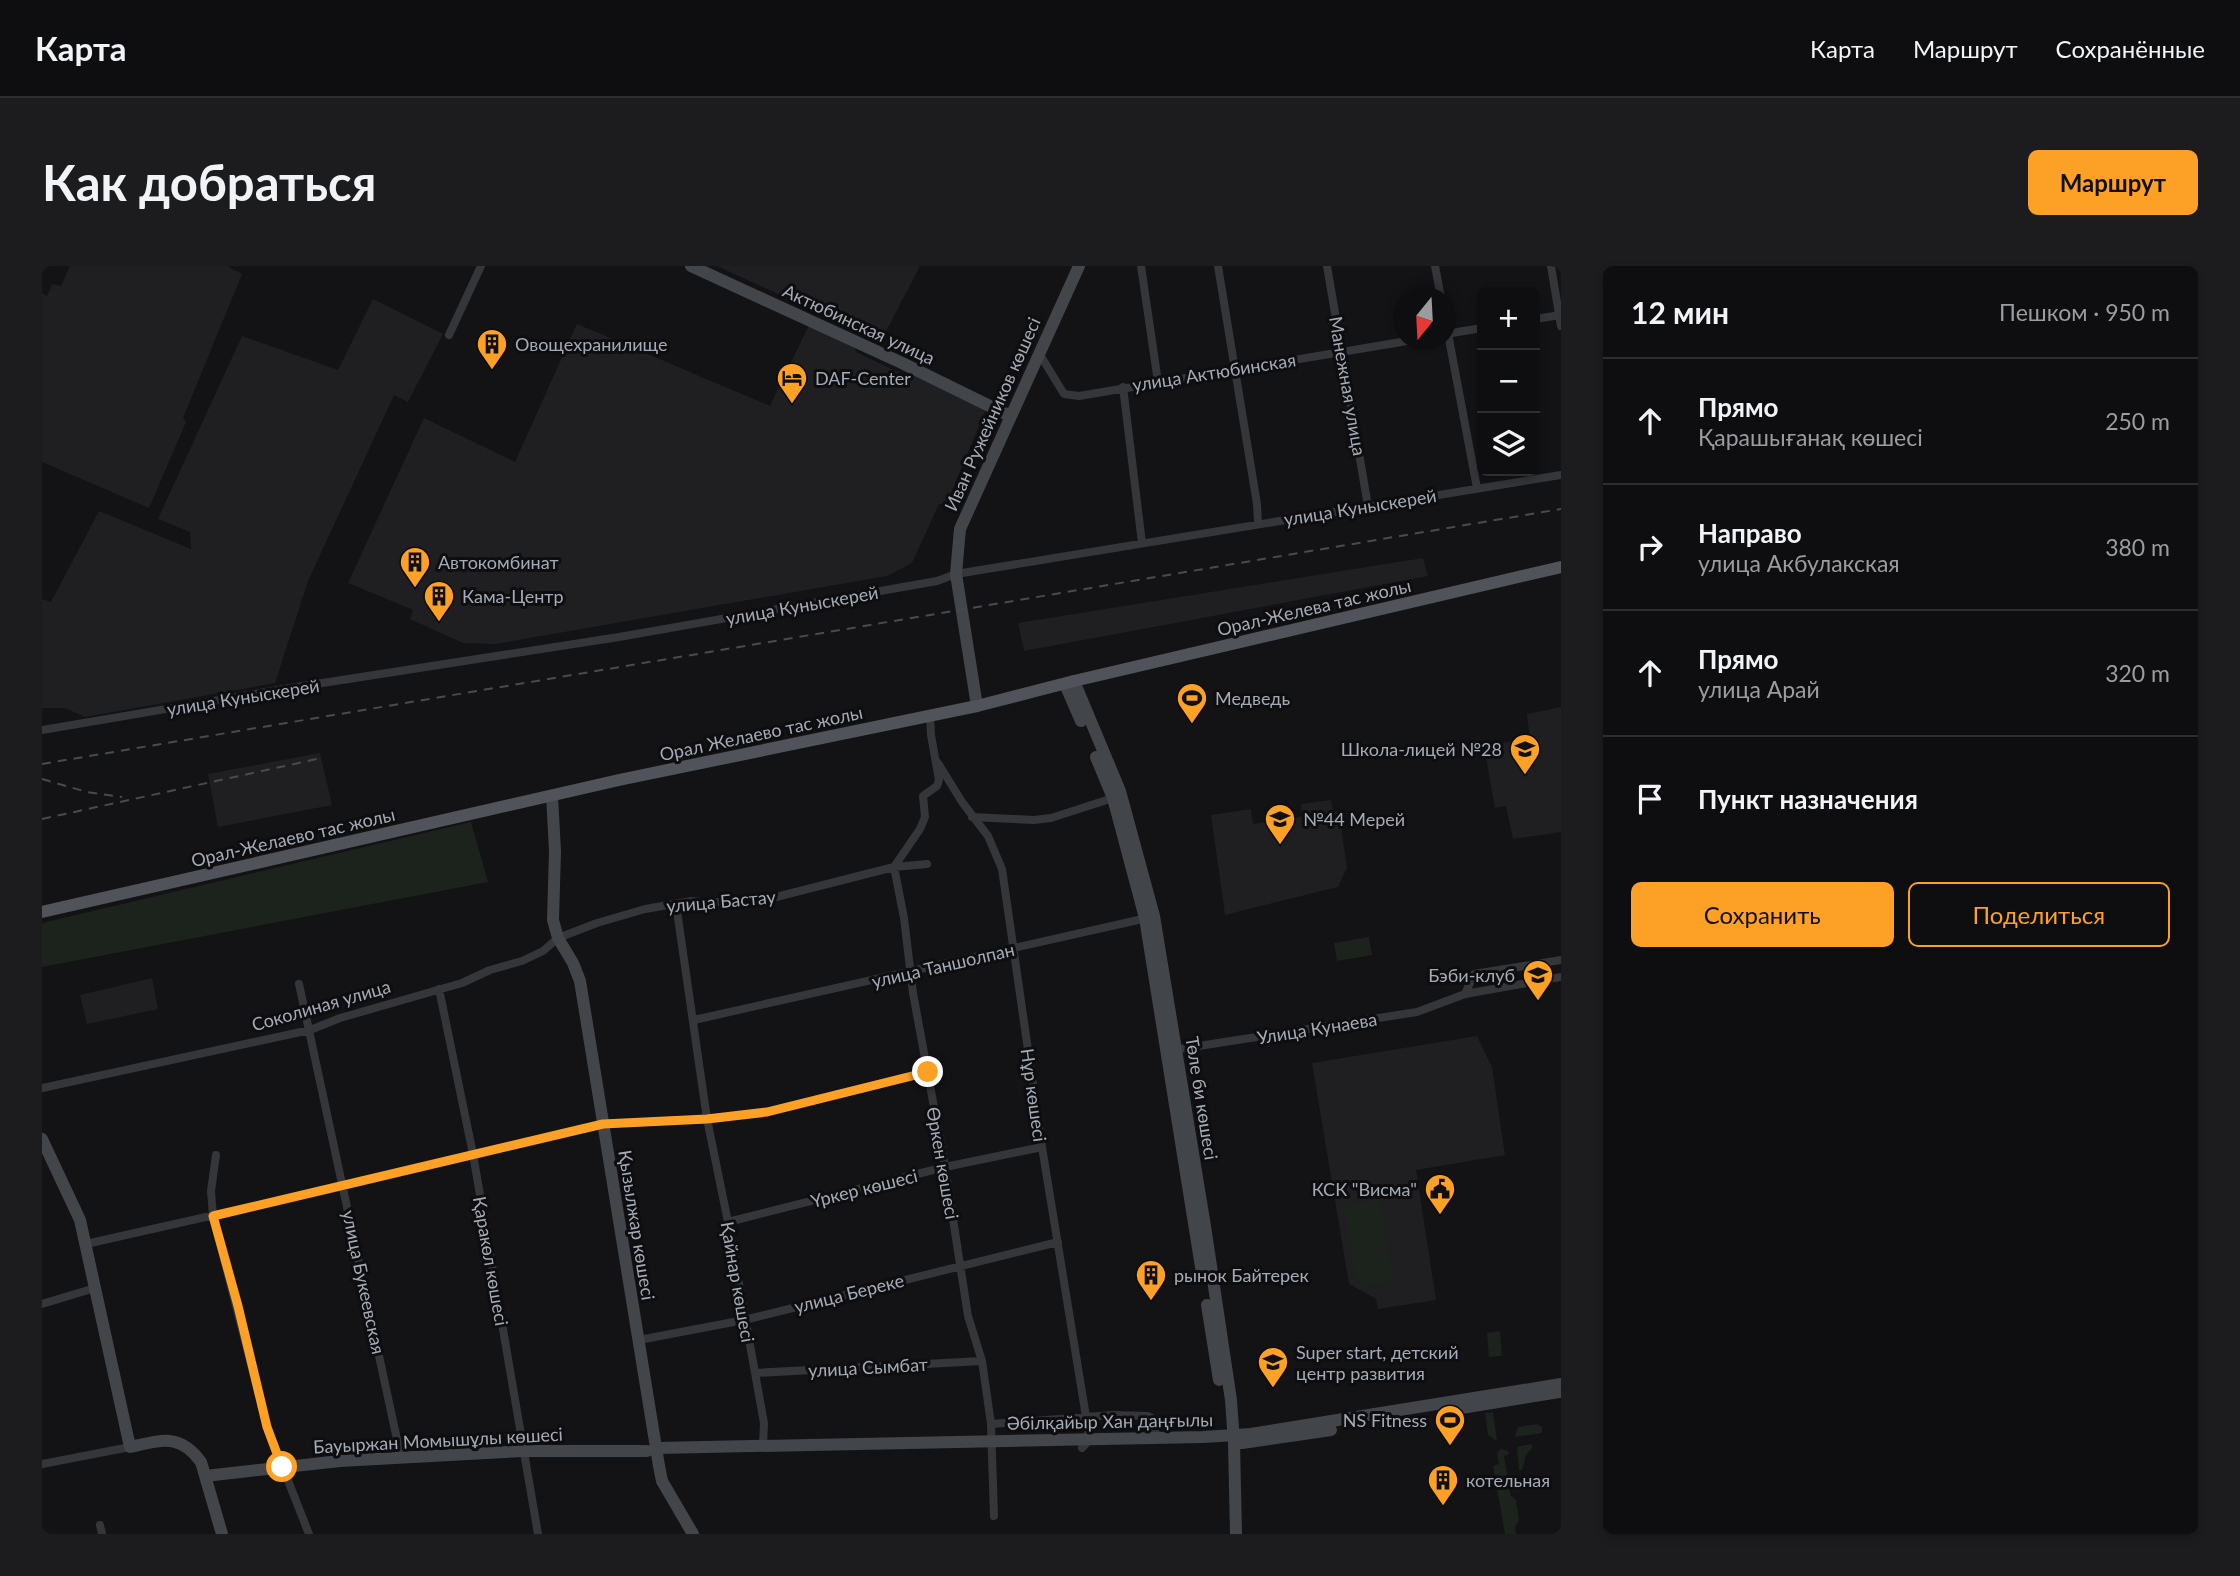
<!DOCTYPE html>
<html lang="ru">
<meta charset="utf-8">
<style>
body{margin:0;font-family:Lato,sans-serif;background:#1c1c1e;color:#f1f3f6}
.controls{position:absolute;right:21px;top:21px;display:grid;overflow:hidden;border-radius:10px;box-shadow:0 4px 10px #0003}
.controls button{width:63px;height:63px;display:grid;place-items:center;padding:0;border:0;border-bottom:2px solid #2e2e30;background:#0e0e10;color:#f1f3f6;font:35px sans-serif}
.compass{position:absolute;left:1351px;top:21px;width:63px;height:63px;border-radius:50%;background:#0e0e10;box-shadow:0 4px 10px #0003;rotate:198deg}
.stop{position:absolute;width:21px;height:21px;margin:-16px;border:5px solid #fca125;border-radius:50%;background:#fff}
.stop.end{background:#fca125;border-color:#fff;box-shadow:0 2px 7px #0008}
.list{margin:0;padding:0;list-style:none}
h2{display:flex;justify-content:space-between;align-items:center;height:91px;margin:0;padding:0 28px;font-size:30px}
h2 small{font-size:23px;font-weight:400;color:#9b9c9f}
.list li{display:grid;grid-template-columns:46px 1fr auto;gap:21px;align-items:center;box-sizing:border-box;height:126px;padding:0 28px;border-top:2px solid #2e2e30}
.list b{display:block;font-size:26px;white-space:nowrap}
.list p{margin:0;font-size:23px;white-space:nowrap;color:#9b9c9f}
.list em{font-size:23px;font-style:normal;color:#9b9c9f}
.actions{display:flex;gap:14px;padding:21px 28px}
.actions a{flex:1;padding:16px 0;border:2px solid #fca125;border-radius:10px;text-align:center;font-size:24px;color:#fca125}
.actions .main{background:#fca125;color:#111}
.icon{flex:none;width:38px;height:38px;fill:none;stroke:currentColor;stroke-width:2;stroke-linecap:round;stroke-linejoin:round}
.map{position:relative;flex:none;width:1519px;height:1268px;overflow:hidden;border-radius:10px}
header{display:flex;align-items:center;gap:42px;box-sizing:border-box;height:98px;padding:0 35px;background:#0e0e10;border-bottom:2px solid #2e2e30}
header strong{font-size:33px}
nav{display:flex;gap:38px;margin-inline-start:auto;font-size:24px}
.intro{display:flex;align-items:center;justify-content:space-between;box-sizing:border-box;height:168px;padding:0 42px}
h1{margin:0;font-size:49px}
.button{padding:18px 32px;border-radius:10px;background:#fca125;color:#111;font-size:24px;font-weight:700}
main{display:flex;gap:42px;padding:0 42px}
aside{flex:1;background:#0e0e10;border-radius:10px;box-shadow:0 4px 10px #0003}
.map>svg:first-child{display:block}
.built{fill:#1f1f22}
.green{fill:#1b231c}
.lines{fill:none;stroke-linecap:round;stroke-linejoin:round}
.street{stroke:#34363a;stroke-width:8}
.secondary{stroke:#42454a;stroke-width:12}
.primary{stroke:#50535a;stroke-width:12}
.rail{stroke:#474a4f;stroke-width:2;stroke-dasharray:9 7;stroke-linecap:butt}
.route{stroke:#fca125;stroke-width:9}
.labels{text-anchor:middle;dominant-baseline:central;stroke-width:6;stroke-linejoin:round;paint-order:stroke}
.street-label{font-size:18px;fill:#a4abb6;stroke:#0e0e10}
.poi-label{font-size:18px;fill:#a4abb6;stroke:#0e0e10;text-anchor:start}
</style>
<header>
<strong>Карта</strong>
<nav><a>Карта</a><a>Маршрут</a><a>Сохранённые</a></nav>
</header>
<div class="intro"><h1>Как добраться</h1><a class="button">Маршрут</a></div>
<main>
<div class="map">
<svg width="1519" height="1268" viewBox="0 0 1519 1268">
<rect width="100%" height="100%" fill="#131315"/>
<path class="built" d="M28,0h157l15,8 -59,144 3,4 -37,86 -107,-46v-169l5,3 5,-12 9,2z
M675,0h203l-39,75z
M331,33l70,35 -35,68 -14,-7 -86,186 -33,102 -190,34 -20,-9h-23v-109l9,3 48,-91 92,38 -1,-17 -32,-13 84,-183 96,34z
M768,57l43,22 3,7 48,23 9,-2 73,36 -40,96 -7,-1 -27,59 -25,13 -392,68 -32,-1 -53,-24 3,-9 -65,-27 76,-165 91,44 62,-138 193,82z
M1381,292l5,18 -404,75 -6,-28z
M1519,441v125l-48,7 -7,-33 -11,2 -11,-62 46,-7 -3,-25z
M278,487l12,52 -114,22 -10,-53z
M1289,534l2,12h6l8,56 -9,19 -113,28 -14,-100 40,-6 2,15 49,-7 -1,-13z
M110,712l6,31 -71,15 -7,-29z
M1435,770l15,31 13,88 -89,15 20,130 -58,9 -2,-10 -27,-15 -37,-221z"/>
<path class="green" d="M429,556l17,60 -446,85v-44z
M1327,671l3,18 -35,6 -3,-18z
M1338,934l14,82 -37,6 -13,-82z
M1458,1065l2,25 -13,1 -2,-24z
M1451,1146l4,29 -9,-6 -3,-22z
M1495,1158l5,3v6l-27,4 3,-10z
M1489,1178l2,3 -7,8 -4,15h-3l-2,-23z
M1459,1183l7,2 1,3 -5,2 7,40 5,4 3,20 -4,7 1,7h-11l-12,-68 6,-2 -2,-11z"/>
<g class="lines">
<path class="street" d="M1099,0l17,116
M1176,0l39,238 1,20
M1285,0l41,240
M1393,0l6,32
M1509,0l10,60
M1493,53l26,-4
M1404,57l31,165
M1404,68l36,-6
M407,69l32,-69
M997,87l25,41 15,2 334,-56
M1081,121l19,156
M888,449l1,20 8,45 -2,6 -14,10 2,21 -5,12 -26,38 10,51 9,75 32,174 23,149 14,45 9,63 3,92
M0,464l242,-41 335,-52 318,-56 19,-7 605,-99
M896,497l24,39 26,34 14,33 40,278 46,282 1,11 -7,8
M930,551l62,3 17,-2 62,-20
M634,638l31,215 21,103 36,201 -1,23
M257,718l102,474
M397,723l34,165 65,380
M1423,728l9,-20 87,-14
M652,754l453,-102
M1131,784l244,-38 48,-18 96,-17
M0,822l268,-58 30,-12 122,-35 28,-13 32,-9 21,-10 15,-13 39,-15 48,-14 47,-8 14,2 70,-6 118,-30 33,-3
M174,889l-5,36 2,25 54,211 42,107
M686,956l217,-55 97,-20
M44,978l257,-58 260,-62 104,-5 60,-7 161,-40
M0,1038l53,-16
M597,1074l105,-20 314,-78
M713,1107l227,-12
M949,1158l122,-9 35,1 4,2 5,20
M0,1198l88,-17
M58,1259l2,9"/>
<path class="secondary" d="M649,0l211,97 108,53
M1032,415l46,110 34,125 51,310 26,174 3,43 2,91
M1023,418l16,37
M935,440l-21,-132 4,-45 119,-263
M1054,491l17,41 32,120 57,355
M510,530l3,55 -2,69 5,18 15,25 7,18 79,485 3,15 31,53
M0,873l38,81 50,227c32,-7 50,-14 71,15l21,72
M1165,1039l12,75
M1407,1144l110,-18
M1200,1177l89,-13
M615,1182l546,-11 48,-3 310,-50
M163,1210l135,-15 183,-10h124"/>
<path class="primary" d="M0,646l577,-132 358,-74 97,-25 487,-114"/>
<path class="rail" d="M0,498l1519,-255
M0,513l45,13 35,5
M0,553l275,-60"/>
</g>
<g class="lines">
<path class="route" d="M240,1201l-15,-40 -29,-121 -25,-90 390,-92 104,-5 60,-7 161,-40"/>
</g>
<defs>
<g id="building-pin" transform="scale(1.575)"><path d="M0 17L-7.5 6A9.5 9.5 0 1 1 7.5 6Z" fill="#fca125" stroke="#0e0e10"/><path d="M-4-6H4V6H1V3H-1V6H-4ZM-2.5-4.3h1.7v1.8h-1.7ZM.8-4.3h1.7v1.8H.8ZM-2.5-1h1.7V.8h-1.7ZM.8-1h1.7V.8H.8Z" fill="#111"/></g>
<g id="hotel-pin" transform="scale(1.575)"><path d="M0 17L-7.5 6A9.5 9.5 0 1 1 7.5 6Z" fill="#fca125" stroke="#0e0e10"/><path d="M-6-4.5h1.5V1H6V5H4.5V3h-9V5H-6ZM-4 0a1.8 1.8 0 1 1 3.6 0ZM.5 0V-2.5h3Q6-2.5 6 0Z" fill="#111"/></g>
<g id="stadium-pin" transform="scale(1.575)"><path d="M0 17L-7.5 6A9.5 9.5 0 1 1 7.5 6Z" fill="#fca125" stroke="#0e0e10"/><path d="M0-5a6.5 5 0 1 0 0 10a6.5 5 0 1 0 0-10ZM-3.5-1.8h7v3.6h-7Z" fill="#111"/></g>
<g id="school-pin" transform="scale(1.575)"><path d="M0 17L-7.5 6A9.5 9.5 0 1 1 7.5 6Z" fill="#fca125" stroke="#0e0e10"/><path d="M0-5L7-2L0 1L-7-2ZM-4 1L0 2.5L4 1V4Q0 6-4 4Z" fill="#111"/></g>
<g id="civic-pin" transform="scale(1.575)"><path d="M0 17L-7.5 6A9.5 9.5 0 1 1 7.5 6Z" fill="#fca125" stroke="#0e0e10"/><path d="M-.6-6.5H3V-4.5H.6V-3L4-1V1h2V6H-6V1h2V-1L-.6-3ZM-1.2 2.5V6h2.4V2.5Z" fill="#111"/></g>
</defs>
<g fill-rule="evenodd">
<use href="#building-pin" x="450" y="78"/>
<use href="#hotel-pin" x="750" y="112"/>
<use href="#building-pin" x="373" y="296"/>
<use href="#building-pin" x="397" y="330"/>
<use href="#stadium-pin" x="1150" y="432"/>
<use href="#school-pin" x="1483" y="483"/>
<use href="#school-pin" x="1238" y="553"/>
<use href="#school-pin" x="1496" y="709"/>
<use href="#civic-pin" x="1398" y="923"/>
<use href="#building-pin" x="1109" y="1009"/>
<use href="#school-pin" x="1231" y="1096"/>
<use href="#stadium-pin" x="1408" y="1154"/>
<use href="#building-pin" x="1401" y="1214"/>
</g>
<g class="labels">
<g class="street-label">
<text transform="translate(817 58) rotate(25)">Актюбинская улица</text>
<text transform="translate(1172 106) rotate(-9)">улица Актюбинская</text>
<text transform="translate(1306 120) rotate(80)">Манежная улица</text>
<text transform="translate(950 148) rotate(-66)">Иван Ружейников көшесі</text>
<text transform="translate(1318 241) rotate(-9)">улица Куныскерей</text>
<text transform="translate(760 339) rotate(-10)">улица Куныскерей</text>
<text transform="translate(1272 341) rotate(-13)">Орал-Желева тас жолы</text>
<text transform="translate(201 431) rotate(-9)">улица Куныскерей</text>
<text transform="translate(719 467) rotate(-12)">Орал Желаево тас жолы</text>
<text transform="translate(251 571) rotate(-13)">Орал-Желаево тас жолы</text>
<text transform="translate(679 635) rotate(-5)">улица Бастау</text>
<text transform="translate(901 699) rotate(-13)">улица Таншолпан</text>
<text transform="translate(279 739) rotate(-16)">Соколиная улица</text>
<text transform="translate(1275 762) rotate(-9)">Улица Кунаева</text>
<text transform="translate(992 829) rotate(82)">Нұр көшесі</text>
<text transform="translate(1160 832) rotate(81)">Төле би көшесі</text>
<text transform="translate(901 897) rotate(80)">Өркен көшесі</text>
<text transform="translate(822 922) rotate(-14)">Үркер көшесі</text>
<text transform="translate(595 959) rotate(81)">Қызылжар көшесі</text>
<text transform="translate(449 995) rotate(80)">Қаракөл көшесі</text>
<text transform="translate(322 1016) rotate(78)">улица Букеевская</text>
<text transform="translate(696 1016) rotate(80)">Қайнар көшесі</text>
<text transform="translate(807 1027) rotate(-14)">улица Береке</text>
<text transform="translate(826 1101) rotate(-3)">улица Сымбат</text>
<text transform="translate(1068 1155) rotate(-1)">Әбілқайыр Хан даңғылы</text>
<text transform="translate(396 1174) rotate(-3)">Бауыржан Момышұлы көшесі</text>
</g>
<g class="poi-label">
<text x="473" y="78">Овощехранилище</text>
<text x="773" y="112">DAF-Center</text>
<text x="396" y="296">Автокомбинат</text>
<text x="420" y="330">Кама-Центр</text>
<text x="1173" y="432">Медведь</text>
<text x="1460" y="483" text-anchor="end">Школа-лицей №28</text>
<text x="1261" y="553">№44 Мерей</text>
<text x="1473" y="709" text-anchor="end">Бэби-клуб</text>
<text x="1375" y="923" text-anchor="end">КСК "Висма"</text>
<text x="1132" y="1009">рынок Байтерек</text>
<text x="1254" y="1086">Super start, детский<tspan x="1254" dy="21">центр развития</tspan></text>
<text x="1385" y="1154" text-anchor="end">NS Fitness</text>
<text x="1424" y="1214">котельная</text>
</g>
</g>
</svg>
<div class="controls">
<button>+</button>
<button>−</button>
<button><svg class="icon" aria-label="layers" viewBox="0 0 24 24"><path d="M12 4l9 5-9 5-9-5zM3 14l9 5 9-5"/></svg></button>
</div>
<svg class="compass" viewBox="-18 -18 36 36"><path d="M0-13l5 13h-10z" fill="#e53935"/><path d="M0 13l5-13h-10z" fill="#9b9c9f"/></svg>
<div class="stop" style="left:240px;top:1201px"></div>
<div class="stop end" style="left:886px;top:806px"></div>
</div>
<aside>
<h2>12 мин<small>Пешком · 950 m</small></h2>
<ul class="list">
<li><svg class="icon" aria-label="ahead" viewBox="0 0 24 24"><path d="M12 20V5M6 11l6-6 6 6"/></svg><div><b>Прямо</b><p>Қарашығанақ көшесі</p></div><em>250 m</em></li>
<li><svg class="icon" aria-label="right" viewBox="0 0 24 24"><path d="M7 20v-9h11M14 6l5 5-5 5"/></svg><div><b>Направо</b><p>улица Акбулакская</p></div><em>380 m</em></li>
<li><svg class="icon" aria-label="ahead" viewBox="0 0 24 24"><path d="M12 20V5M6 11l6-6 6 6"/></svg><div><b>Прямо</b><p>улица Арай</p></div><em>320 m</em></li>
<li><svg class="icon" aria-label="arrive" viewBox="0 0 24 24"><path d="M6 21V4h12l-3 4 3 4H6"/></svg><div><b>Пункт назначения</b></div></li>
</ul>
<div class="actions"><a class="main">Сохранить</a><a>Поделиться</a></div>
</aside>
</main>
